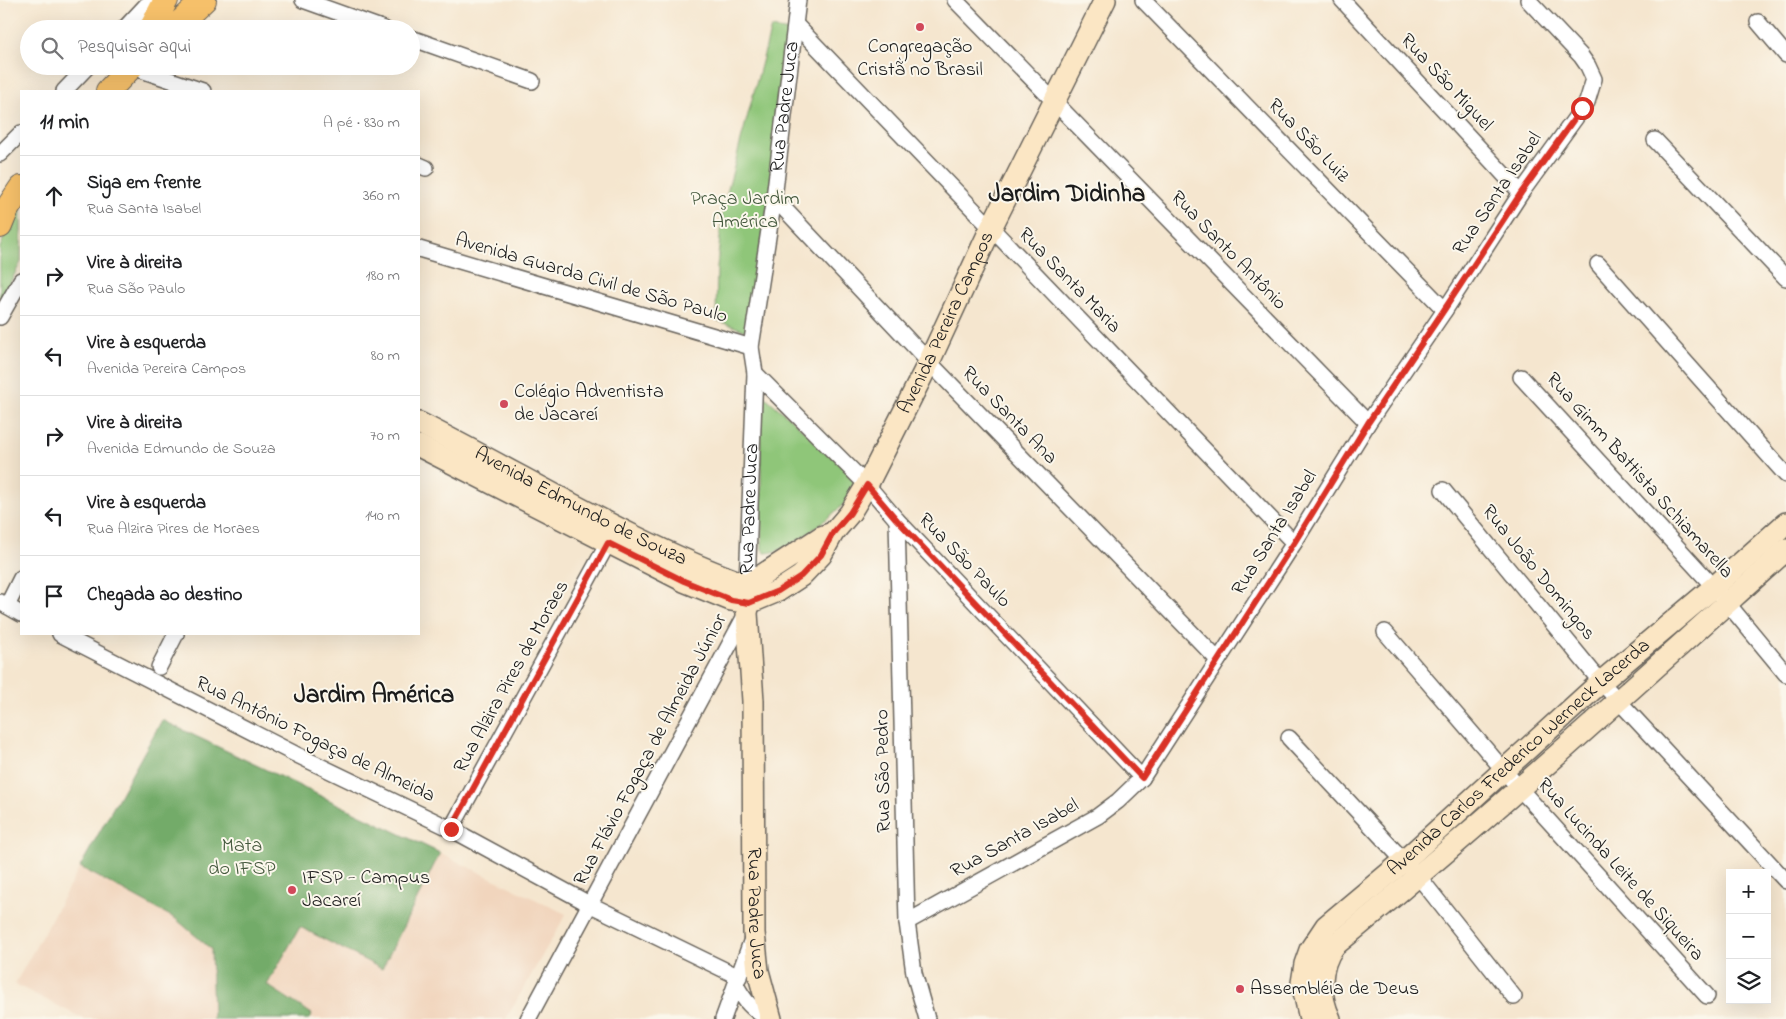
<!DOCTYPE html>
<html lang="pt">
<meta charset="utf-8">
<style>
body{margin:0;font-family:"Indie Flower",sans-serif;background:#f2f2f2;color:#202124}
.controls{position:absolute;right:15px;bottom:15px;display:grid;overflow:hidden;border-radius:0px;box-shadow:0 5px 20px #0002}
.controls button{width:45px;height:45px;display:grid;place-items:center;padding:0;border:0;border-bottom:1px solid #e0e0e0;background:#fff;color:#202124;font:25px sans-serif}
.stop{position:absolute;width:15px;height:15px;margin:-11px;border:4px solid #d93025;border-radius:50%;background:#fff}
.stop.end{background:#d93025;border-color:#fff;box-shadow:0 1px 5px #0008}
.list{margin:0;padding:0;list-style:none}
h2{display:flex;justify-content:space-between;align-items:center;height:65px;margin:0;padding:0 20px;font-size:21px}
h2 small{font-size:16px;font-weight:400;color:#757577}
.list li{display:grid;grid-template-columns:32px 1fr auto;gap:15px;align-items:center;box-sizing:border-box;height:80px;padding:0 20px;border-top:1px solid #e0e0e0}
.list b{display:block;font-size:19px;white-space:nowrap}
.list p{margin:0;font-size:16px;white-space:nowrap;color:#757577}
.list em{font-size:16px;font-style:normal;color:#757577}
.icon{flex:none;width:28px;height:28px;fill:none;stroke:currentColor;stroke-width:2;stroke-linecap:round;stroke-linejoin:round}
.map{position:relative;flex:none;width:1786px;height:1019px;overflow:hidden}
.search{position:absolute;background:#fff;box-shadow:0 5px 20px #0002;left:20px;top:20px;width:400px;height:55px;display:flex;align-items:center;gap:12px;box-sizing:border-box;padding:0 18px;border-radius:28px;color:#757577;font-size:19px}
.panel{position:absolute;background:#fff;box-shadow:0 5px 20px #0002;left:20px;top:90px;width:400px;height:545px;border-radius:0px}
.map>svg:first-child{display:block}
.built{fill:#f1d5bd}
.green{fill:#8fc679;stroke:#56714a}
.forest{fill:#73ab69;stroke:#486442}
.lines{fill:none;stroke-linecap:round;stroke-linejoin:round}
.street-casing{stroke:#68635b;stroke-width:18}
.secondary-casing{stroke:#68635b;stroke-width:24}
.primary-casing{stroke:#68635b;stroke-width:26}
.street{stroke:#fff;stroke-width:15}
.secondary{stroke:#fbe6c4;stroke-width:21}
.primary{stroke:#f6c06b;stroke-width:24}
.route{stroke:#d93025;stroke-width:6}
.poi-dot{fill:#d1495b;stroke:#fbf7ec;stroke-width:2}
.labels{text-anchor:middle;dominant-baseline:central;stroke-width:4;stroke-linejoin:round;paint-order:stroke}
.poi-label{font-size:20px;fill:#1c1c1c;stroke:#fbf7ec;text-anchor:start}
.street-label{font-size:20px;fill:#1c1c1c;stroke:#fbf7ec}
.park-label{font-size:20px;fill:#44583d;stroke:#fbf7ec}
.district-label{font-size:25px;font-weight:bold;fill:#1c1c1c;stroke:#fbf7ec}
</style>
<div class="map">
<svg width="1786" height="1019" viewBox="0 0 1786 1019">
<rect width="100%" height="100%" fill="#fbf7ec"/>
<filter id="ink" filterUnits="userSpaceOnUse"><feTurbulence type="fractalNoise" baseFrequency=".02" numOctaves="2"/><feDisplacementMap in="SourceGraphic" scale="10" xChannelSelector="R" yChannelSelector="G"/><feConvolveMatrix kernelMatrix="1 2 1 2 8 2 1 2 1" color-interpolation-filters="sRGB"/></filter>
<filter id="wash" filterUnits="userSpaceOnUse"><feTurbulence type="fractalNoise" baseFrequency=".0096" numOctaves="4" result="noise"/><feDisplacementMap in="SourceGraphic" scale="20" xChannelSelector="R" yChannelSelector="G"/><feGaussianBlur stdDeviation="1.12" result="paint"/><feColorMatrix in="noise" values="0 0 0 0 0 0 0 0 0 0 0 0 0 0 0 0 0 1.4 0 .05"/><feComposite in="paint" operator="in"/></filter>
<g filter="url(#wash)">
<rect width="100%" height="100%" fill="#f5e6cf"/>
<path class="built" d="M162,720l404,194 -60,105h-422l-69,-35z"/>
<path class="green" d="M771,28l19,3 -19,159 -25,141 -30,-11 1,-53 6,-59z
M21,198v64l-21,40v-54l15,-40z
M763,395l90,78 3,6 -3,17c-18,16 -64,58 -88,57l-3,-4 -2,-150z"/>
<path class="forest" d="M162,720l278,133 -58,116 -82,-42 -33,58 45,29 -2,5h-97l-2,-70 -35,-30 -96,-52z"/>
</g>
<g filter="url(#ink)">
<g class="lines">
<g class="street-casing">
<g id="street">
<path d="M303,0l81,29"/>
<path d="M955,0l413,423"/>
<path d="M1143,0l302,310"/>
<path d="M1342,0l179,193"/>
<path d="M1758,22l28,33"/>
<path d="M796,25l498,518"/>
<path d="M124,29l27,-29"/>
<path d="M411,38l121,43"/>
<path d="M128,74l4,-7 71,24"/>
<path d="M64,91l24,-25"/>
<path d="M1655,140l131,138"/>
<path d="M0,154l21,-21"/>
<path d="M419,165l7,3"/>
<path d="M774,198l155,164 289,298"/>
<path d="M419,249l332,98"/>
<path d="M1598,264l188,211"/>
<path d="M0,317l21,-37"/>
<path d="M755,373l112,112 30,35 245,258"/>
<path d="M1521,377l193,210 72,87"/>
<path d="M1443,490l158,192 185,199"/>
<path d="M897,520l10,402 7,51 13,46"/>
<path id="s1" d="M747,585l8,-212 -4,-26 23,-149 24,-198"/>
<path d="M0,602l21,12"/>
<path d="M7,606l14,-28"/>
<path d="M1385,632l134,156 188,208"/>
<path d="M60,634l235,120 156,75 140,76 148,72"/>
<path d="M159,667l17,-33"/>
<path d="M1289,738l130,139 95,120"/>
<path d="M451,829l157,-286"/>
<path d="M907,922l191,-106 20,-15 24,-23 152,-235 74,-120 77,-113 76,-117 66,-91 7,-23 -6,-13 -7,-10 -53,-56"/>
<path d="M736,985c9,17 16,24 32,34"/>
<path d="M528,1019l218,-405"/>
<path d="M723,1019l29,-80"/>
</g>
</g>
<g class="secondary-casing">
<g id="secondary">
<path id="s2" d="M419,423c108,54 214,121 328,162"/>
<path id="s3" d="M419,446l265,135 47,19 18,3 29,-12 23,-15 20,-21 12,-22 17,-20 17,-28 62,-123 62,-134 114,-228"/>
<path id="s4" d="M747,585l2,18 -2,10 6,88 1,232 4,38 13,48"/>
<path d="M747,585l74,-48 12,-4"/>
<path id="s5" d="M1310,1019l-8,-36 3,-19 5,-14 16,-24 79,-66 196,-178 113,-95 72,-64"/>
<path d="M1330,1019c-11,-23 -12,-51 4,-73 155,-127 303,-262 452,-396"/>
</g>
</g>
<g class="primary-casing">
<path id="primary" d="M151,29l15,-29
M173,29l31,-29
M108,91l24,-25
M0,226l7,-17 14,-21"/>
</g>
<use href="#street" class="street"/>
<use href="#secondary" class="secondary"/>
<use href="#primary" class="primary"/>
</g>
</g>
<g class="lines" filter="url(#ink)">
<path class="route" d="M451,829l157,-286 76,38 47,19 18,3 29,-12 23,-15 20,-21 12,-22 17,-20 17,-28 30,35 245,258 152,-235 74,-120 76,-113 77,-117 61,-85"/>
</g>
<g class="poi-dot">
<circle cx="920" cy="27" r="5"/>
<circle cx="504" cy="404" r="5"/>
<circle cx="292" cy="890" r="5"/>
<circle cx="1240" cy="989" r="5"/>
</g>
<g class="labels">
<g class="poi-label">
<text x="920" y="47" text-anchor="middle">Congregação<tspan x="920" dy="23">Cristã no Brasil</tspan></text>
<text x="514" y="392">Colégio Adventista<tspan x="514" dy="23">de Jacareí</tspan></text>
<text x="302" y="878">IFSP - Campus<tspan x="302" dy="23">Jacareí</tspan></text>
<text x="1250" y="989">Assembléia de Deus</text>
</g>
<g class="street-label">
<text transform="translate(1446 83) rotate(47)">Rua São Miguel</text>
<text stroke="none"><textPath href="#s1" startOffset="481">Rua Padre Juca</textPath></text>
<text transform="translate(1308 141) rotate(46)">Rua São Luiz</text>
<text transform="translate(1498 194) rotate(-56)">Rua Santa Isabel</text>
<text transform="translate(1228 251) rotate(46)">Rua Santo Antônio</text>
<text transform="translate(591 279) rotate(16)">Avenida Guarda Civil de São Paulo</text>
<text transform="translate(1069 281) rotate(46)">Rua Santa Maria</text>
<text stroke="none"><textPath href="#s3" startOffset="719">Avenida Pereira Campos</textPath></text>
<text transform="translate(1009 416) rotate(46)">Rua Santa Ana</text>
<text transform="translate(1639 476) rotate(48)">Rua Gimm Battista Schiamarella</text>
<text stroke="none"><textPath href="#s2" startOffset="182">Avenida Edmundo de Souza</textPath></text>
<text stroke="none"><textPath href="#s1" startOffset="76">Rua Padre Juca</textPath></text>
<text transform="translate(1275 533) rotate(-58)">Rua Santa Isabel</text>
<text transform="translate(964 561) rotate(46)">Rua São Paulo</text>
<text transform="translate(1538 573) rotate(51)">Rua João Domingos</text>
<text transform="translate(512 677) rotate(-61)">Rua Alzira Pires de Moraes</text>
<text transform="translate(315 740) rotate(26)">Rua Antônio Fogaça de Almeida</text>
<text transform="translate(651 750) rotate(-62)">Rua Flávio Fogaça de Almeida Júnior</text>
<text stroke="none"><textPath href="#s5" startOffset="356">Avenida Carlos Frederico Werneck Lacerda</textPath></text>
<text transform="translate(884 771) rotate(-91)">Rua São Pedro</text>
<text transform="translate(1015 839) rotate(-29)">Rua Santa Isabel</text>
<text transform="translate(1620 870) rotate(48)">Rua Lucinda Leite de Siqueira</text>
<text stroke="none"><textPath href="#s4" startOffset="329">Rua Padre Juca</textPath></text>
</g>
<g class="park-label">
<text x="745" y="199">Praça Jardim<tspan x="745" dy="23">América</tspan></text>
<text x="242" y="846">Mata<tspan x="242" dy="23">do IFSP</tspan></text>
</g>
<g class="district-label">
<text x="1067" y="195">Jardim Didinha</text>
<text x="374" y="696">Jardim América</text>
</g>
</g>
</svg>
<div class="controls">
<button>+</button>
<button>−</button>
<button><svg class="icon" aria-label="layers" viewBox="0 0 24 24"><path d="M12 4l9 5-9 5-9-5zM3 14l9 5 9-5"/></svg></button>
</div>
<div class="stop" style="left:1582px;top:108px"></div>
<div class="stop end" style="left:451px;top:829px"></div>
<div class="search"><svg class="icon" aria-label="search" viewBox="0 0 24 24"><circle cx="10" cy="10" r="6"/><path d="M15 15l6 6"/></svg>Pesquisar aqui</div>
<section class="panel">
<h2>11 min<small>A pé · 830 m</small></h2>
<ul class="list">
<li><svg class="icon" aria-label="ahead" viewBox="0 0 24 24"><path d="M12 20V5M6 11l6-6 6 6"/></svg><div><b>Siga em frente</b><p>Rua Santa Isabel</p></div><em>360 m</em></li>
<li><svg class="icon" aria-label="right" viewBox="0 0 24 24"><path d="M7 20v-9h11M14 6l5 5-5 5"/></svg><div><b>Vire à direita</b><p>Rua São Paulo</p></div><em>180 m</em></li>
<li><svg class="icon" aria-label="left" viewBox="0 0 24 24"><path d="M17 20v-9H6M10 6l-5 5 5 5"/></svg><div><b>Vire à esquerda</b><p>Avenida Pereira Campos</p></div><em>80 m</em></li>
<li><svg class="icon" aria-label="right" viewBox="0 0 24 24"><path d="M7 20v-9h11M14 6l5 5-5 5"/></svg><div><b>Vire à direita</b><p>Avenida Edmundo de Souza</p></div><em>70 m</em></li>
<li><svg class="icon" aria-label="left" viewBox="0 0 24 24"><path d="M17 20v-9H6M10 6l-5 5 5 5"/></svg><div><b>Vire à esquerda</b><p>Rua Alzira Pires de Moraes</p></div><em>140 m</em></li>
<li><svg class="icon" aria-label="arrive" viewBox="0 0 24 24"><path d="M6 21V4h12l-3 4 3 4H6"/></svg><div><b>Chegada ao destino</b></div></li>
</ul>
</section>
</div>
